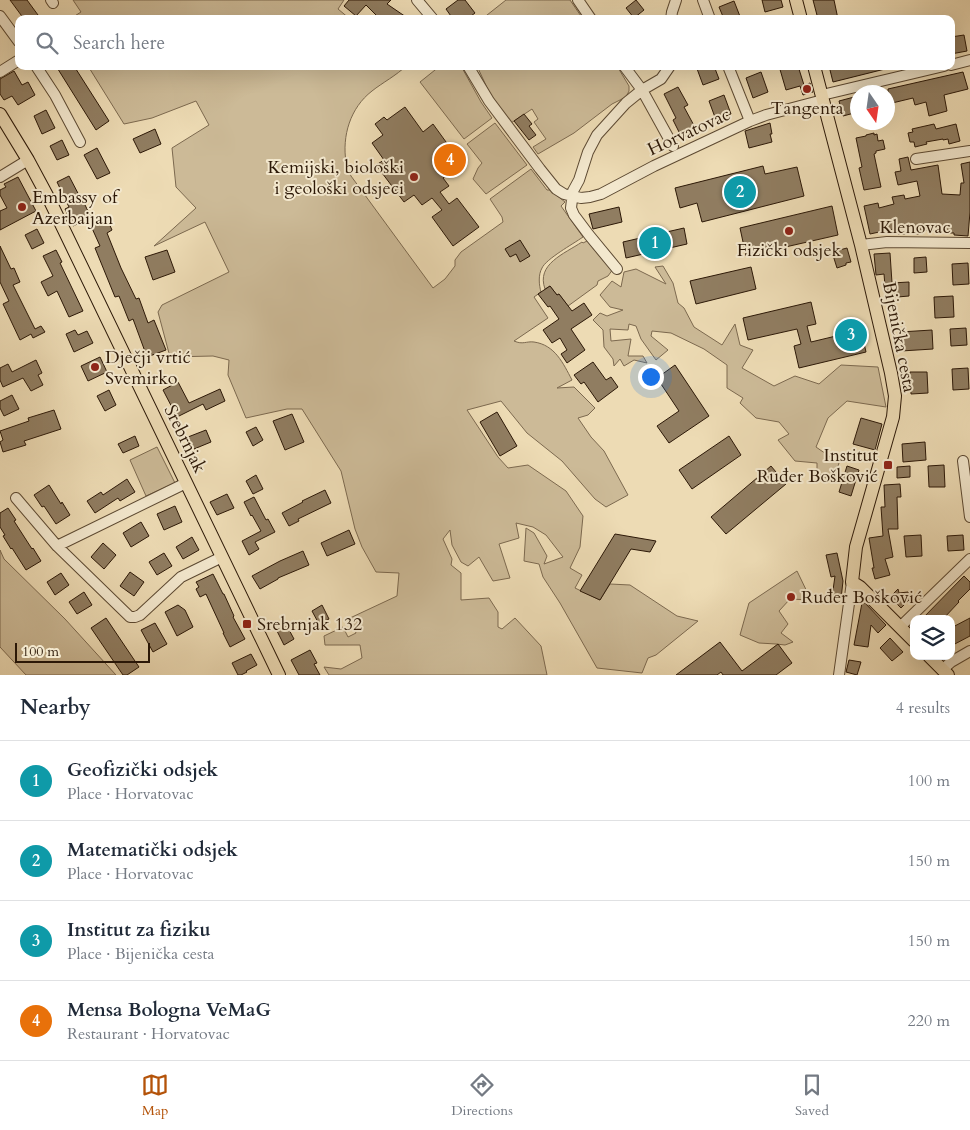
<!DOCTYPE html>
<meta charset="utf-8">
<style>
body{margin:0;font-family:Cardo,serif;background:#f6f6f7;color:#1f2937}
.controls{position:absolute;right:15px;bottom:15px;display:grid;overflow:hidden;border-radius:10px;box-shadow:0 5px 20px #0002}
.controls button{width:45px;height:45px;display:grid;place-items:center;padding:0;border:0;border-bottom:1px solid #e0e1e3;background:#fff;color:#1f2937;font:25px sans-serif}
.compass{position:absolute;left:850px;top:85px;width:45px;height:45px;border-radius:50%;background:#fff;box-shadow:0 5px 20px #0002;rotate:167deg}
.scale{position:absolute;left:15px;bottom:12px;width:135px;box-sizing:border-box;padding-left:5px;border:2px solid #2c1807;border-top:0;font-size:14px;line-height:18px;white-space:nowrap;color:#2c1807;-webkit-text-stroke:4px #f3e8ce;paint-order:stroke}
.you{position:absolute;left:650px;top:376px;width:18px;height:18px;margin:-12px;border:4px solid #fff;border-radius:50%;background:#1a73e8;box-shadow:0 0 0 8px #1a73e833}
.badge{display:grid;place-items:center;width:32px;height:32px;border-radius:50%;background:#b45309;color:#fff;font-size:16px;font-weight:700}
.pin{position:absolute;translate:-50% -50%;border:2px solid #fff;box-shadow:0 1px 5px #0006}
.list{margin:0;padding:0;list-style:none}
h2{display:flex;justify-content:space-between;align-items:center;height:65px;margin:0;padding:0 20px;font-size:21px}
h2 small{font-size:16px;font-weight:400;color:#747a83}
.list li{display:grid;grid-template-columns:32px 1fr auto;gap:15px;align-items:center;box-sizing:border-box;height:80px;padding:0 20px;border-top:1px solid #e0e1e3}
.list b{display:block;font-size:19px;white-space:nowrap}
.list p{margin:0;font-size:16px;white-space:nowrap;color:#747a83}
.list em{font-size:16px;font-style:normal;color:#747a83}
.icon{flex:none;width:28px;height:28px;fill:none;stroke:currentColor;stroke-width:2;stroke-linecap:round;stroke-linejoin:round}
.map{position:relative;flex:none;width:970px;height:675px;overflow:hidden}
.search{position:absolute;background:#fff;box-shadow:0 5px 20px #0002;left:15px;right:15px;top:15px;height:55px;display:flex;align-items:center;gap:12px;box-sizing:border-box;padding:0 18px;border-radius:10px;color:#747a83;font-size:19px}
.sheet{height:385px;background:#fff}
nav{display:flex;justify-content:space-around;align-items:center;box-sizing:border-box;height:70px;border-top:1px solid #e0e1e3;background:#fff;font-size:14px;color:#747a83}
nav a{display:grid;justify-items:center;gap:2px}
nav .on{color:#b45309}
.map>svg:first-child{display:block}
.green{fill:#ccba97;stroke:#7c694f}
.building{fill:#907d61;stroke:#2c1807}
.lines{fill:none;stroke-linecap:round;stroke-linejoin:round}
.minor-casing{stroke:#5c4932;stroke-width:12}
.major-casing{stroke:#2c1807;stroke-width:14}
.minor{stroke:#f3e8ce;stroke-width:10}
.major{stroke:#eddbb4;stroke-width:12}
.poi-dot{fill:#8f2418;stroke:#f3e8ce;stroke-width:2}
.labels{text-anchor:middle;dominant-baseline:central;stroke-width:4;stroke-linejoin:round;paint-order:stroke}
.poi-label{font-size:18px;fill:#2c1807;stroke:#f3e8ce;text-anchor:start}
.street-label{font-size:18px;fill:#2c1807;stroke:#f3e8ce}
</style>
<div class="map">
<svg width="970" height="675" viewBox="0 0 970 675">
<rect width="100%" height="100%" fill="#eddbb4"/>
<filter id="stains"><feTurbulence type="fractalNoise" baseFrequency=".004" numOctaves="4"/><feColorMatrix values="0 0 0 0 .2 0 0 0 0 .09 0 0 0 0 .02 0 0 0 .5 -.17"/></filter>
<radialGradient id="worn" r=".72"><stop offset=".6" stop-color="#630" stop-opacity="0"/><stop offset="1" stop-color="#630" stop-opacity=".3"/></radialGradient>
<path class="green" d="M73,0h271l-6,9 12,10h-280l11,-7z
M506,0h64l13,19h-101z
M88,66h318c-9,9 -24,17 -34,25 -22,17 -30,45 -26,71 1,4 3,10 5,14l82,112 12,-9 10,-13v-6l6,-8 42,-30 -1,-5 -12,-18 41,-30 16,21h3l15,12 -4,4 22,31c-10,7 -37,22 -41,31 -4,7 -3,17 -1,24l-7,5 14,21 -34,23c9,4 12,0 20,1 21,3 29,21 38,38l-15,8 17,-1 21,21 -7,7 -10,3 13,19 13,14 24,44 -22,12 -11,-8 -33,-38 -35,-28 -26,-32 -34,9 31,47 10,11 20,-3 38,26 17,25 -3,31 -10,21 12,7 -7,13 25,12 10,-16 20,1 47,31 21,5 -42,34 -8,3 -6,15 -45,-5 -37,-65 -17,-26 -4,-13 -15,-3 2,-33 8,5 13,23 -3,8 19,-7 -17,-22 -13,-8 -17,-4 3,15 -20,6 11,34 -17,3 -14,-24 -11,9 -7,-4 -9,-17 -2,-15 -7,9 9,20 -1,6 10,8v27l28,-2 9,14v15l4,2 13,-11 26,28 6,29h-218l-5,-8 17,2 21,-11 -2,-13h-35l-1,-9 19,-9 5,10 8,-4 -6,-15 47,-22 2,-23 -23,-1 -14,-25 -7,-18 -14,-58 -39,-62h-15l-41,9 -18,-43 1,-15 -16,-4 -43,1 -12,-45 4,-7 67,-33 -24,-50 -51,24 42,-38 -20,-21 -4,-39 37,-23 -13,-24 -44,17 -28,6z
M440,66h21l20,36 11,16 -28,21 -44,-57z
M477,66h140l12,20v5l-3,6 -14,7 -38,29 -36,21 -5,-7 13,-8 -12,-17 4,-3 -6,-10 -21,14 -22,-31z
M495,123l32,42 -41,29 -13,-15 5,-11 4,-5 -15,-19z
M589,240l24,29 -5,7 -10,5 -1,4 -29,21 -9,-12 -2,1 -7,-9 -5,3c-9,-25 19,-35 37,-47l1,1z
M663,266l10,17 5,20 6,5 10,19 28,18 13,-21 5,21 13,5 -11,18 32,18 21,-10 24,8 22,-19 37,2 8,40 -39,-6 -19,17 -12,29 23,16 -5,17 -11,-3 -6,-6v-8l-22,-2 -17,-21 11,-6 -10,-12 -23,-4 -16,-15 3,-5 -16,-10v-23l-23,-16 -33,-16 -19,-2 -1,5 17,14 -12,10 -15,-21 -5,-13 -7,-2 -1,6 -18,-1 1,12 20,-2 -3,17h15l4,7 -13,-3 -10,6 -4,-7 -6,7 -1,-7 -9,-12 -1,-17 -10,-10 7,-7 7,3 16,-6 -13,-3 -10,-12 12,-14 9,6 3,-15 12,-3 30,15 -11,-17z
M157,447l18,36 -29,13 -16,-36z
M0,550l4,9 61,60 51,56h-90l-26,-28z
M797,571l14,29 -21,-1 -11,12 9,13 -7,9 12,9 -8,3 -9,-1 -17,-1 -19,-8 9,-32z"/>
<path class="building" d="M10,0h17l11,15 -5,4h-9z
M349,0h42l-4,4 22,15h-29l-14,-14 -10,11 -12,-10z
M458,0h7l10,13 -8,6h-14l-7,-10z
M636,0l8,10 -10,8 -8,-10z
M762,0h19l2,7 -18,5z
M813,0h21l4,19h-20z
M734,1l7,18h-17l-5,-12z
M964,35l3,16 -16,3v-17z
M56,66h18l35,55 -13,9z
M696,66h18l5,13 -16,6z
M779,66h19l6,19 6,-2 3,9 -10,3 -3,-9 -14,4z
M829,66h55l1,3 -52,13z
M14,71l8,14 6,-3 7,13 -17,10 -6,-9 -8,4 -4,-6v-15z
M761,72l7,20 -15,6 -7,-20z
M963,72l5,17 -24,6 3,16 -18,5 -3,-14 -11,3 -2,-7 -25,6v-15z
M678,87l10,18 -4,2 13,24 -15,7 -9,-18 3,-2 -12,-24z
M724,95l7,19 -15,6 -7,-19z
M858,96v16l-15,4 -4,-15z
M405,107l18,25 10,-8 29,40 -19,14 6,8 -9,6 9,12 8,-6 22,29 -26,19 -21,-29 10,-7 -10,-12 -10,7 -8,-10 -10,7 -28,-37 8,-5 -12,-17 11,-8 -8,-11 9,-7 3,3z
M46,110l9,18 -13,6 -8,-18z
M524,114l8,10 -3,2 7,9 -7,5 -15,-19z
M770,123l2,11h-2l2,8 -23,6 -4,-17z
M934,124l2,5 20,-5 4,17 -11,3 -1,-5 -5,1v-1l-17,3 1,2 -12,3 -1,-5h-4l-2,-9 5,-1 -1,-3z
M155,129l6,15 -21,9 -7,-14z
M874,133v2l3,-1 1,7 5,-1 2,9 -9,2v2l-2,1 7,33 -17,3 -5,-22 3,-1 -6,-29 10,-2v-1z
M62,140l7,15 -12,5 -7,-14z
M97,148l13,25 -13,6 -13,-24z
M908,157l3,13 27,-5 4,29 18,1 1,-12h3l-3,-19 9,-2v50l-2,24 -14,-1v-2h-7v-2l-28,-1v4h-21v-6l-28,6 -6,-28 14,-3 1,5 15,-4 -2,-7 12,-2 1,4 15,-3 -3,-15 -19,4 -3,-13 6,-1 -2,-12z
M763,166l2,8 32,-7 7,29 -102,26 -5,-19 -17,5 -5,-20z
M69,176l13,25h1l8,16 -18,9 -8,-17 4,-2 -12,-25z
M18,177l18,34 -36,19v-19l7,-3 -7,-13v-5l6,-3 -2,-3z
M832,206l6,29 -92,21 -6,-28z
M619,207l3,15 -29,7 -4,-15z
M107,219l5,11 -5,3 14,35 15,31 3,-1 9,25 6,-3 12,30 -19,7 -14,-38 -4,2 -10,-25 -4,1 -20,-49 5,-2 -9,-20z
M684,228l3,16 -61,14 -3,-16z
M37,229l7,14 -12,6 -7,-14z
M520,240l10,16 -10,6 -4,-8 -6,3 -5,-8z
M0,246l11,23 3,-1 6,14 -7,3 22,44 6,-3 4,6 -12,6 -2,-4 -11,6 -17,-36 6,-3 -9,-19z
M847,248l4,14 -5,1v2l-9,3 -5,-16z
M56,250l6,12 -2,1 23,48 -14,6 -12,-26 -9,5 -7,-14 12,-6 -10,-20z
M167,250l8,22 -22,8 -8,-23z
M890,253l2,30 17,-1v14l-23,2 -2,-24 -8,1 -2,-21z
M926,257l1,15 -13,1v-15z
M968,263l1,21 -16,1 -1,-21z
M751,267l5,22 -60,15 -6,-23z
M550,286l7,9 2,-1 13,17 12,-8 8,12 -21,14 14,21 -18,13 -6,-9 6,-4 -7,-12 -8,5 -9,-13 16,-11 -9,-13 -2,1 -10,-13z
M953,296l1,21 -19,1 -1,-21z
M811,302l5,22 -9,2 4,16 50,-12 5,22 -67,16 -5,-22 7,-2 -4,-15 -49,11 -5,-22z
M966,328l1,17 -16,1 -1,-17z
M75,330l3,5 9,-4 6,12 -19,9 -8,-18z
M932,330l1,19 -32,2 -1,-19z
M100,357l7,15 -19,9 -7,-15z
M36,360l6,13 -4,2 5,10 -12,6 -8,-13 -20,9 -3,-7v-12l8,-4 4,8z
M593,362l13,18 5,-3 7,10 -20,15 -14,-20 -3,2 -7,-9z
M675,365l34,51 -40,27 -12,-17 22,-15 -22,-33z
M968,368l1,21 -16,1 -1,-21z
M910,372h17l1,21 -17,1z
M178,382l11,21 31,-14 5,12 -19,9 -3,-6 -26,13 -14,-27z
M109,390l7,15 -11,6 -8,-15z
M12,395l7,14 -15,7 -4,-8v-7z
M54,410l7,19 -37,12 2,4 -23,7 -3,-10 3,-2 -3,-9 29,-10 -1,-3z
M497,412l20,34 -17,10 -20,-34z
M292,414l12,28 -19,8 -12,-29z
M861,418l21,6 -7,26 -22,-6z
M256,427l7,13 -10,6 -7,-14z
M206,430l5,12 -17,7 -6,-12z
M135,436l4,10 -16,7 -5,-9z
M729,436l12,19 -49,34 -13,-19z
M925,442l1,18 -23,2 -1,-18z
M944,465l1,22h-16l-1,-21z
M771,466l15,18 -60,50 -15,-17z
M847,466l12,4 -8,26 -12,-4z
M910,466v11l-13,1v-11z
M256,475l7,14 -10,5 -7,-13z
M127,479l8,13 -15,9 -2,-3 -23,15 -8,-12 14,-9 2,3z
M900,484l1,13h-4l1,32h-10l5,28 -8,2 5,16 -15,4 -3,-11h2l-5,-30 14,-2 -2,-29h4l-1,-22z
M49,485l12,19 1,-2 8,13 -14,9 -12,-18 -2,1 -8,-12z
M325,490l6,13 -33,16 1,2 -10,5 -7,-13 21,-11 -1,-1z
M227,494l7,14 -17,7 -7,-13z
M254,497l12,23 2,-1 7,13 -20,10 4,7 -10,6 -7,-14 19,-10 -9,-16 -1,1 -7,-14z
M175,506l7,16 -18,8 -7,-16z
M8,508l8,12 -2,1 18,28 1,-1 8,13 -15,9 -14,-22 -1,1 -8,-13 2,-1 -5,-8v-14z
M141,522l8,14 -18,11 -8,-14z
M349,530l6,14 -28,12 -6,-13z
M615,534l41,7 -6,11 -19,-3 -31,51 -20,-9z
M921,535l1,21 -16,1 -2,-21z
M963,535l1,15 -16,1 -1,-15z
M192,537l7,13 -16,9 -7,-12z
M103,543l13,12 -12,14 -13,-12z
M303,551l6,14 -31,13v1l-18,10 -8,-13 28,-15z
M164,553l8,13 -15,9 -8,-13z
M837,553l6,28 -2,18 -9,-2 3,-21 -4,1 -5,-22z
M130,572l14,10 -10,14 -14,-10z
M61,573l8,12 -14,10 -8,-13z
M213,574l10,20h1l10,22 -1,1 12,22 -15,8 -7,-14h1l-18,-39 -6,3 -4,-8 3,-2 -3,-5z
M964,576l6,6v7l-12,12 1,1 -16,17h-21z
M898,589l1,4 9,-1 4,5 -11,11 -11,-11z
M84,592l8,13 -15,9 -8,-12z
M862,603h3l21,22 -8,8 -7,-8 -3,22 -14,-2z
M178,605l7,5 8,17 -16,9 -12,-24z
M322,605l7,14 -10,5 -7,-13z
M106,618l33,49 -12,8h-4l-32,-47z
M970,618v18l-19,10v-18z
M155,623l12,21 -14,8 -12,-22z
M287,626l7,13 -10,6 -7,-14z
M890,638l13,14 -11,9 -12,-13z
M720,642l22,29 36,-27 14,19 -16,12h-53l-2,-3 -4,3h-41z
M310,650l7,13 -3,1 6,11h-21l-8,-15z
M251,654l6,11 -11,6 1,1 -6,3h-3l-6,-12z
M849,660l12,2 -4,13 -11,-3z"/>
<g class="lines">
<g class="minor-casing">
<path id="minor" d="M51,0l2,3
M417,0l16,19
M578,0l13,19
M703,0l7,19
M0,16l19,26
M671,19l1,-7 4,-12
M951,65l19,-5
M36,66l19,29 25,47
M468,66l21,35 51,68 16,20 8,5 8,2 9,2 9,-1 11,-3 53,-28 96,-45 16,-6 57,-15
M624,66l18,24 31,56
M728,66l22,55
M0,72l19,-12
M822,95l122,-29
M916,159l54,-8
M0,177l28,-17
M861,245l26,-3 83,1
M617,269l-28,-34 -15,-20 -3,-7 2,-17 6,-11 9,-28 9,-17 29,-32 16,-13 19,-11 9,-13
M963,461l7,56
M16,498l41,48 73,71h5l5,-2 41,-38 41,-20
M57,546l129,-63
M900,627l70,-68
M942,670l9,-8 19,-11
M839,675l13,-93"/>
</g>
<g class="major-casing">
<path id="major" d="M796,0l5,19
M814,66l47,179 30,128 4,23 -2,21 -37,130 -4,35 8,5 54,54
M0,114l28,46 22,41 229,474
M929,656l19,19"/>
</g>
<use href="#minor" class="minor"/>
<use href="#major" class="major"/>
</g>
<g class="poi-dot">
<circle cx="807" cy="89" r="5"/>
<circle cx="414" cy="177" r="5"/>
<circle cx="22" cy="207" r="5"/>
<circle cx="789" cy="231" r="5"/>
<circle cx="95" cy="367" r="5"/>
<rect x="883" y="460" width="10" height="10" rx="2.5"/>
<circle cx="791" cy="597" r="5"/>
<rect x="242" y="619" width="10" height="10" rx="2.5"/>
</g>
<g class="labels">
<g class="poi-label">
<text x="807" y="108" text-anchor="middle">Tangenta</text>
<text x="404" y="167" text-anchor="end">Kemijski, biološki<tspan x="404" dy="21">i geološki odsjeci</tspan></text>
<text x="32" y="197">Embassy of<tspan x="32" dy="21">Azerbaijan</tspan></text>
<text x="789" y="250" text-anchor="middle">Fizički odsjek</text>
<text x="105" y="357">Dječji vrtić<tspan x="105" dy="21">Svemirko</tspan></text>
<text x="878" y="455" text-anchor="end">Institut<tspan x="878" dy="21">Ruđer Bošković</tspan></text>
<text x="801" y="597">Ruđer Bošković</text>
<text x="257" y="624">Srebrnjak 132</text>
</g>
<g class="street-label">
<text transform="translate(689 132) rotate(-25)">Horvatovac</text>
<text x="915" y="227">Klenovac</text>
<text transform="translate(899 337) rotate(79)">Bijenička cesta</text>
<text transform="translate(185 439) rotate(64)">Srebrnjak</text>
</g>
</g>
<rect width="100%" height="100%" filter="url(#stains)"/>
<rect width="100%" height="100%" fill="url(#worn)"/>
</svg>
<div class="controls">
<button><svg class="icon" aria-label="layers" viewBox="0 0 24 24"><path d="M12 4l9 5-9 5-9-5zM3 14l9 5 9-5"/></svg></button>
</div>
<svg class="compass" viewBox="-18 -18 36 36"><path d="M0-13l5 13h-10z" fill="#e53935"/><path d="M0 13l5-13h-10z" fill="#747a83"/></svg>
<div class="scale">100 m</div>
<div class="you"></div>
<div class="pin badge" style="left:655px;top:243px;background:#0f9aa8">1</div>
<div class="pin badge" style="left:740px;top:192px;background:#0f9aa8">2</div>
<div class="pin badge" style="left:851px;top:335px;background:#0f9aa8">3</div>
<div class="pin badge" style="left:450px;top:160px;background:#e8710a">4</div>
<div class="search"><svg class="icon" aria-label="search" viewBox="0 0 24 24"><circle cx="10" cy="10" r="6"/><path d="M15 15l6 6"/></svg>Search here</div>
</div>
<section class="sheet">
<h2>Nearby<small>4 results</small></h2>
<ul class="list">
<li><span class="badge" style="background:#0f9aa8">1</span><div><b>Geofizički odsjek</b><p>Place · Horvatovac</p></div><em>100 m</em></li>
<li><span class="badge" style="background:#0f9aa8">2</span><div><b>Matematički odsjek</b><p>Place · Horvatovac</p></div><em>150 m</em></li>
<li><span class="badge" style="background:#0f9aa8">3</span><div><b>Institut za fiziku</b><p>Place · Bijenička cesta</p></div><em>150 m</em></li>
<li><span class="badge" style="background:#e8710a">4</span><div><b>Mensa Bologna VeMaG</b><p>Restaurant · Horvatovac</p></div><em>220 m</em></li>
</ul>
</section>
<nav>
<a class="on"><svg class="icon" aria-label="map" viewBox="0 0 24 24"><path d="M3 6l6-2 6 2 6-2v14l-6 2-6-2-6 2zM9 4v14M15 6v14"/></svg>Map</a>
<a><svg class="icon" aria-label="directions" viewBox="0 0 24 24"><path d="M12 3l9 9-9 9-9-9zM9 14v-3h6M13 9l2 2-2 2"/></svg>Directions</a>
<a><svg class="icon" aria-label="saved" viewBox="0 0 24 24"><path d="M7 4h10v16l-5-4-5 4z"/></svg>Saved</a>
</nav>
